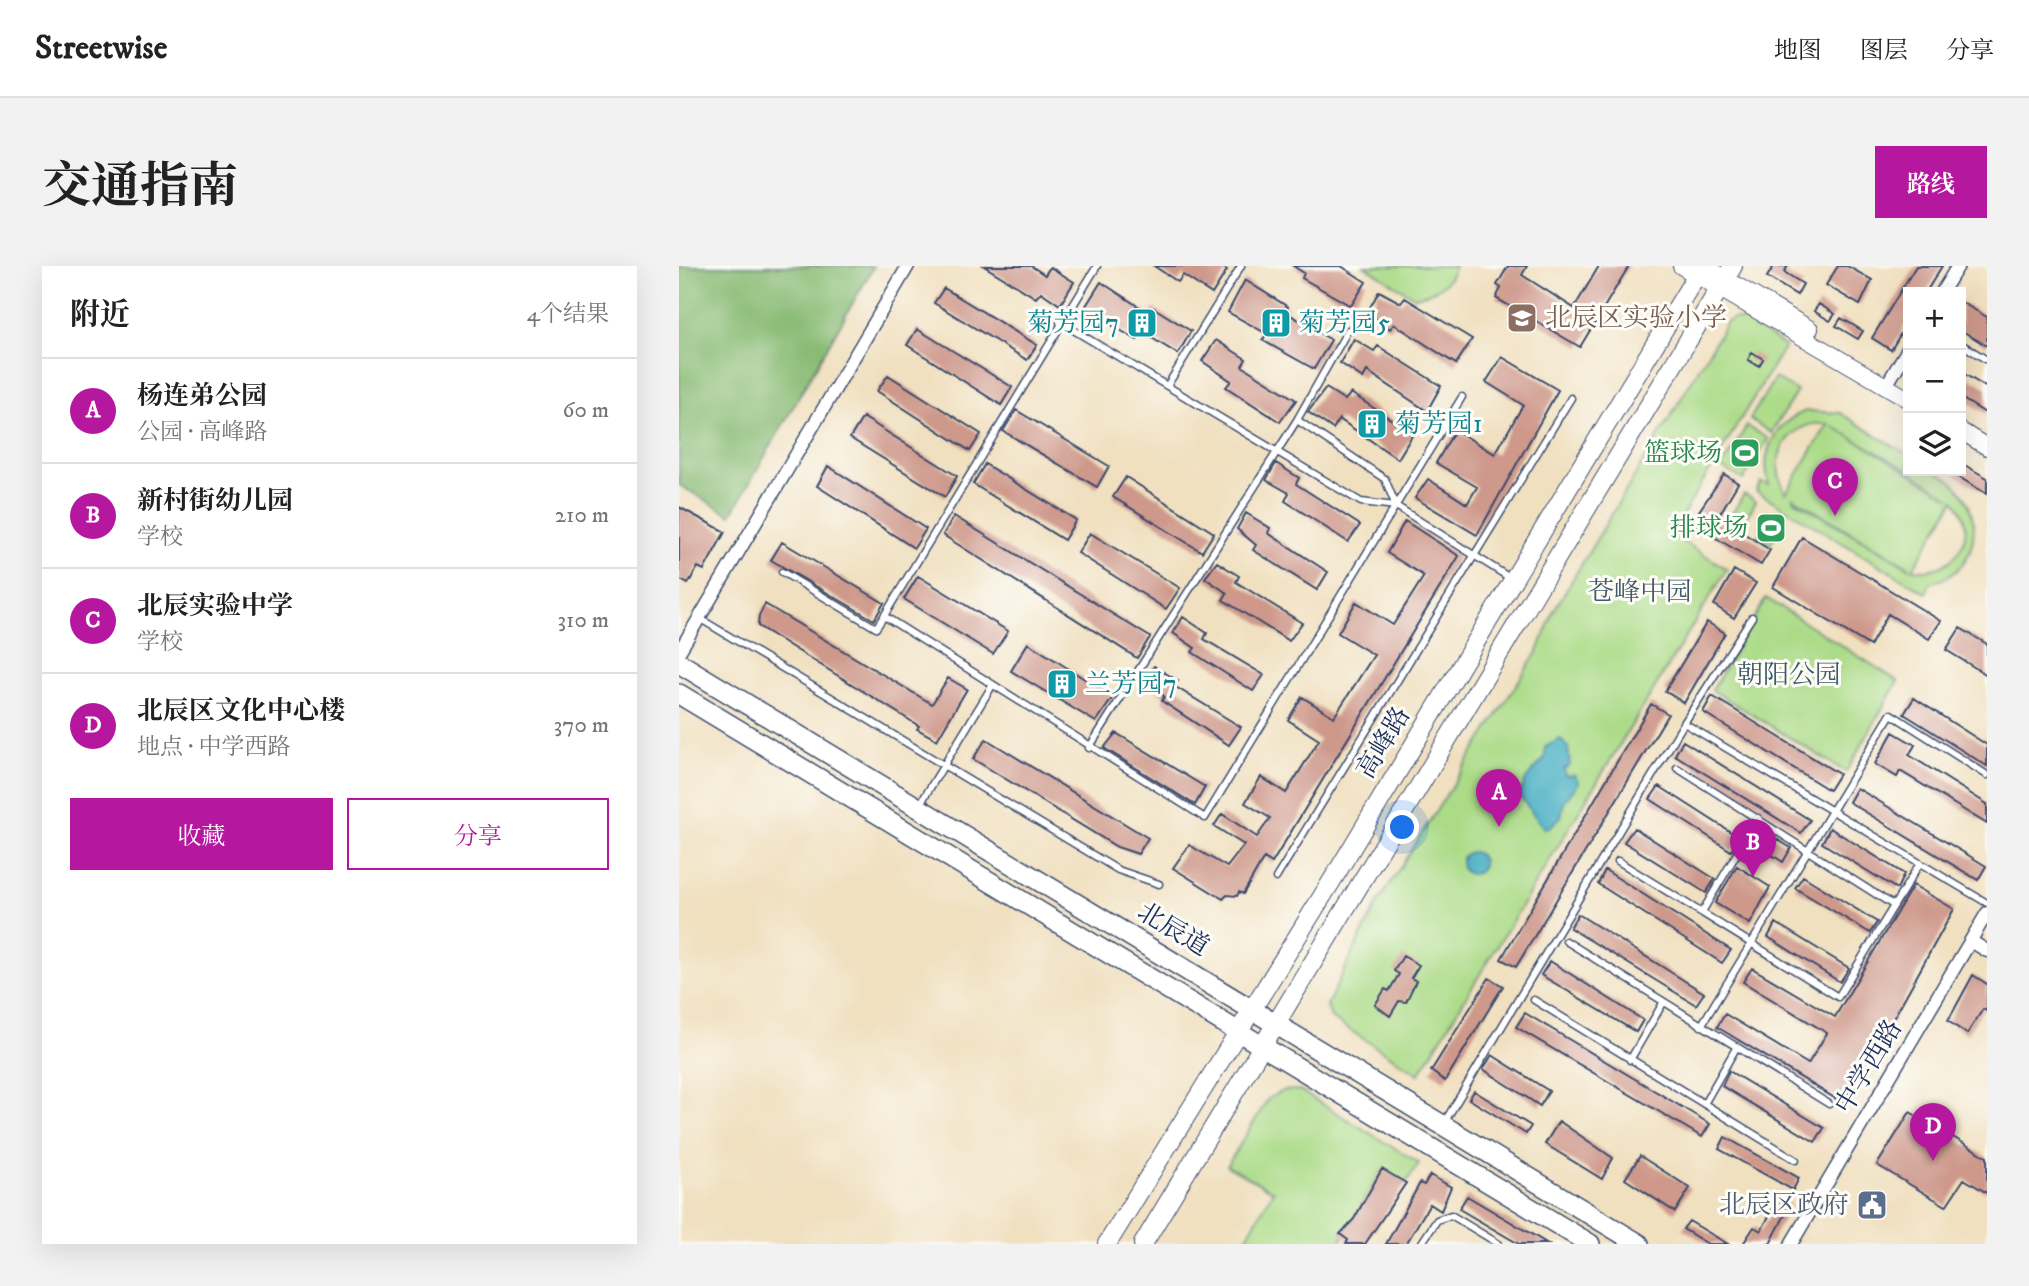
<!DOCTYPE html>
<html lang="zh">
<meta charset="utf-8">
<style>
body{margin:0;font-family:"IM FELL DW Pica","Noto Serif SC",serif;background:#f2f2f2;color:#222}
.controls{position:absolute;right:21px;top:21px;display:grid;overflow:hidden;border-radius:0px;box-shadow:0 7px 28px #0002}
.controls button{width:63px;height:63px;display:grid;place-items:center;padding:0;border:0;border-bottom:2px solid #e0e0e0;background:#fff;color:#222;font:35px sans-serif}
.you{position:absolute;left:724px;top:562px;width:24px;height:24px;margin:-18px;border:5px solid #fff;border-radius:50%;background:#1a73e8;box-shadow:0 0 0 10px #1a73e833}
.badge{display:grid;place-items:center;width:46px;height:46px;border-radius:50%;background:#b5179e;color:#fff;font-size:23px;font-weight:700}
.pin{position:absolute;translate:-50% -58px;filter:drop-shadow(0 2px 4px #0008)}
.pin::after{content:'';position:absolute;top:37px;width:24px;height:21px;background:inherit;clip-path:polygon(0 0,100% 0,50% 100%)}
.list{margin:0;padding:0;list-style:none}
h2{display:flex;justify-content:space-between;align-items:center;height:91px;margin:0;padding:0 28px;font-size:30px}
h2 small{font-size:23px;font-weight:400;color:#767676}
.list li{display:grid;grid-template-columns:46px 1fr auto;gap:21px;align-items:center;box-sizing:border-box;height:105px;padding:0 28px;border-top:2px solid #e0e0e0}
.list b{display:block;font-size:26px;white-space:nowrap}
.list p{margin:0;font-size:23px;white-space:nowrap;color:#767676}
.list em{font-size:23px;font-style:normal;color:#767676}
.actions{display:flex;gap:14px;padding:21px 28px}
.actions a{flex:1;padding:16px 0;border:2px solid #b5179e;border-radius:0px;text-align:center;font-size:24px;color:#b5179e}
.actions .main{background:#b5179e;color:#fff}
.icon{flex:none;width:38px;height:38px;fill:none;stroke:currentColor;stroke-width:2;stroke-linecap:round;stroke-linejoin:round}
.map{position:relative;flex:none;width:1308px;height:978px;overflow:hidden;border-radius:0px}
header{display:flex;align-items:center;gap:42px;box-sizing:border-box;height:98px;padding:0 35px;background:#fff;border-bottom:2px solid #e0e0e0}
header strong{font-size:33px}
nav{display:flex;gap:38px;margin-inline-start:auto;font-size:24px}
.intro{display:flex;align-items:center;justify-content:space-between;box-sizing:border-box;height:168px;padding:0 42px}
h1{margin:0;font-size:49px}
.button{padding:18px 32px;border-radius:0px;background:#b5179e;color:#fff;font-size:24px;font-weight:700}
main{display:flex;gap:42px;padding:0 42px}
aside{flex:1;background:#fff;border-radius:0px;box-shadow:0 7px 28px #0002}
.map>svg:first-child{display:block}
.green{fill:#acdb88;stroke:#648573;stroke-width:2;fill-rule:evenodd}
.forest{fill:#89bb74;stroke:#527569;stroke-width:2}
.water{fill:#44aec3;stroke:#306e90;stroke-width:2}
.building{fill:#ce988b}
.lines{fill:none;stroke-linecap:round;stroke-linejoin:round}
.service-casing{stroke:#3b4a6d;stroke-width:9}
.minor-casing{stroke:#3b4a6d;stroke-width:15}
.tertiary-casing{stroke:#3b4a6d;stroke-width:18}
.secondary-casing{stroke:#3b4a6d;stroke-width:20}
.primary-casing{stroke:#3b4a6d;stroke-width:22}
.service{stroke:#fff;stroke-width:6}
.minor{stroke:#fff;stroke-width:12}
.tertiary{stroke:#fff;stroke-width:16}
.secondary{stroke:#fff;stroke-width:18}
.primary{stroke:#fff;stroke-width:19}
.labels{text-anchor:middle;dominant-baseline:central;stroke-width:6;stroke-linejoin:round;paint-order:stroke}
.education-label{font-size:26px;fill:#785e54;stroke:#fdfcf7;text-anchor:start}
.culture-label{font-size:26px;fill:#0d838f;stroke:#fdfcf7;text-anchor:start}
.leisure-label{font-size:26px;fill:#27864d;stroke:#fdfcf7;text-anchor:end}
.park-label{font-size:26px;fill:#3f5a68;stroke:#fdfcf7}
.street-label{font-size:26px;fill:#1b2f5e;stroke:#fdfcf7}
.service-label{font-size:26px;fill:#4e5e75;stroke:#fdfcf7;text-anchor:end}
</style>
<header>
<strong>Streetwise</strong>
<nav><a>地图</a><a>图层</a><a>分享</a></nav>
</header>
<div class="intro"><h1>交通指南</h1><a class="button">路线</a></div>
<main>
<aside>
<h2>附近<small>4个结果</small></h2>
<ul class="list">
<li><span class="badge">A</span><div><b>杨连弟公园</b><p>公园 · 高峰路</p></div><em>60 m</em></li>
<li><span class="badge">B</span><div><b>新村街幼儿园</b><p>学校</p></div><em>210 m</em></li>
<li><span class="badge">C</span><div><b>北辰实验中学</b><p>学校</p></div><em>310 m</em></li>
<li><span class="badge">D</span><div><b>北辰区文化中心楼</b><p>地点 · 中学西路</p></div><em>370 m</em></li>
</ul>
<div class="actions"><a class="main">收藏</a><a>分享</a></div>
</aside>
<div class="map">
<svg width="1308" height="978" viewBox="0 0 1308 978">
<rect width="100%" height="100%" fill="#fdfcf7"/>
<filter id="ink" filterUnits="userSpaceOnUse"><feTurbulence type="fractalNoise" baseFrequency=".0143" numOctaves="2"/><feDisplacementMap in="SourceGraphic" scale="14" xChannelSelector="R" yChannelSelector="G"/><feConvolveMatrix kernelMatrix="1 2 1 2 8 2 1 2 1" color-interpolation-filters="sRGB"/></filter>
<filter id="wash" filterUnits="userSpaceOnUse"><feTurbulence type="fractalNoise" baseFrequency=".00686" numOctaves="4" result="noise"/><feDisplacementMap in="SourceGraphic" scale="28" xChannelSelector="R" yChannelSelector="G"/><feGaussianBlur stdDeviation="1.57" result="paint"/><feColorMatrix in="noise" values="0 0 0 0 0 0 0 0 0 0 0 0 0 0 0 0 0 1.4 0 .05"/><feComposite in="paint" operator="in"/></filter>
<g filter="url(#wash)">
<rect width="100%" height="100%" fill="#f0e0c0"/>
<path class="green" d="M686,0h90c-6,19 -22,28 -41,31z
M1055,53l11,2 40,25 -114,188 56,35 -308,505 -88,-56 -4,-13 50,-101 162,-255 14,-37 174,-290z
M1096,112l22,13 -26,42 -21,-14z
M1127,145l34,2 68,42v15l-76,-44 119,72 -42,-27c9,0 20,-2 28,1 50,23 50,100 -7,111l-4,10 -170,-102 5,-9 8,3c-9,-33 5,-62 37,-74zM1133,158h16l-42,69c-16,-29 -6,-60 26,-69zM1113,231l118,70v1l-116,-68zM1275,234c28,32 1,77 -41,69z
M1068,160l21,13 -25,41 -22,-13z
M1065,228l12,7 -15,26 -12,-8z
M1093,245l13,7 -15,26 -12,-7z
M1087,332l132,83 -52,91 -134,-82z
M620,824l120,73 -13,20 -24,-13 -43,74h-96l30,-53 -46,-25 41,-67 14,-8z"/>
<path class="forest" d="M0,0h195l-143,249 -52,-30z"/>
<path class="water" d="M881,473l8,8 2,19 -6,3 1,7 10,-1 4,8 -15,19 -3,15 -13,11h-4l-25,-33 7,-16 19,-21v-11z
M782 597a11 11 0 1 1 22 0a11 11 0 1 1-22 0Z"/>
<g id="blocks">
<path class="building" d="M305,0h47l14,9 5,-8 24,15 -14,23 -19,-13 -5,6z
M475,0h67l6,4 -15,24 -29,-19 -5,7z
M614,0h48l25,16 -15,24 -49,-28 2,-5z
M829,0h19l-5,9 52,33 25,-42h30l-49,81 -84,-49 5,-10 -4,-3z
M1095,0h14l-4,6 19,12 -6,11 -30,-18z
M1159,0h9l25,14 -12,25 -34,-20z
M1237,0h26l-16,26h-18v29l-17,29 -19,-12z
M566,14l43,27 -2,5 45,28 -17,29 -52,-29 5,-6 -39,-22z
M422,16l49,32 4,-6 37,23 -13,23 -36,-22 -5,8 -53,-31z
M265,22l93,57 -10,15 -93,-57z
M700,25l22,12 4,-5 67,41 -16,25 -62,-40 -4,5 -23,-16z
M1282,36l26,15v29l-26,-16z
M1140,38l16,10 -5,7 -16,-10z
M1162,52l22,13 -5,8 -22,-13z
M238,63l95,58 -11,18 -94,-60z
M675,73l20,12 4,-5 63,40 -14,25 -60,-40 -4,7 -23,-15z
M537,74l30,19 -4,7 54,34 -16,22 -54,-35 5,-6 -29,-20z
M1073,86l11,7 -4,7 -11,-6z
M823,91l56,33 -81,145 -62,-37 13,-19 39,25 10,-17 -41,-24 19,-33 40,24 28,-49 -37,-23z
M1282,106l26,16v26l-26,-16z
M209,109l93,59 -11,17 -93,-60z
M647,122l19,12 6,-7 62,41 -15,25 -59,-40 -6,10 -25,-17z
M337,144l93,56 -12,21 -94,-56z
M184,151l94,59 -12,21 -95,-59z
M597,197l23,15 -3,6 64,41 -12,17 -63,-41 4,-8 -23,-13z
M1282,197l26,15v16l-38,-23h12z
M306,198l91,56 -12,20 -91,-56z
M149,200l98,63 -12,19 -97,-62z
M1045,208l14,9 -20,34 52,33 -9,15 -70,-42z
M447,211l88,56 -12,19 -89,-55z
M0,241l46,25 -21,38 -6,-3 -10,17 -9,-5z
M567,247l24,15 -2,5 60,39 -11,18 -64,-40 3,-5 -19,-16z
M275,250l196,121 -13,21 -194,-123z
M726,255l54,35 -187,307 -8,-5 -21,36 -4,-2 -2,4 -10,-1 -4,4 -50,-31 16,-23 38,22 17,-22 -30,-19 8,-12 35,23 13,-19 -25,-15 16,-26 25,16 33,-53 -31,-20 14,-23 32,20 40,-62 -36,-22 18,-31 37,23 31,-49 -37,-23z
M411,267l90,55 -14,21 -88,-56z
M1123,271l139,84 -12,18 -41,-25 -18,32 -97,-59z
M103,276l102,61 -10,17 -103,-60z
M538,296l22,14 -3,6 66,41 -13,18 -66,-41 4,-7 -22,-15z
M1055,304l22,13 -22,35 -20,-13z
M239,310l90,55 -15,23 -89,-55z
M86,338l167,100 16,-26 19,11 -30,51 -20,-11 2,-3 -161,-100 1,-10z
M504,351l24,16 -3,6 60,36 -11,16 -61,-39 3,-4 -22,-15z
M1028,356l18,11 -41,70 -19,-12z
M1281,362l27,16v31l-41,-25z
M349,377l85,54 -17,25 -85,-51z
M475,400l24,15 -4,5 67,41 -12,18 -67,-44 2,-5 -21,-16z
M1033,430l127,78 -10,16 -126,-78z
M1235,432l73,47v21l-83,-52z
M972,438l17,10 -152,253 -15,-8z
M1214,466l22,13 -6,10 78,49v20l-87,-53 -3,6 -22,-13z
M437,467l89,54 -10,18 -91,-57z
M307,473l162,99 -10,16 -21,-7 -144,-88z
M1004,475l127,79 -9,13 -126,-78z
M980,520l81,52 -9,13 -81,-52z
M1178,522l129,78 -8,14 -129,-78z
M955,562l81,51 -9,14 -82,-51z
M1080,562l32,20 -8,14 -32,-21z
M1151,562l74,46 -7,15 -75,-46z
M1058,600l33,21 -20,37 -35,-21z
M926,604l126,80 -9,13 -124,-79z
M1124,610l74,46 -7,11 -75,-45z
M1234,619l41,24 -66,119 -2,-1 -39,60 4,2 -8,14 -126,-76 8,-13 83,50 19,-31 -84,-51 9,-14 83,49z
M899,648l126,79 -8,12 -126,-77z
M1097,657l73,45 -9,14 -72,-45z
M724,690l16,9 -8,13 5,3 -10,21 -7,-1 -9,15 -15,-11 10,-16 4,2 10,-17 -5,-3z
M871,695l93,59 -7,12 -95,-57z
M1294,709l14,9v27l-4,-2 -16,25 -19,-13z
M810,712l14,8 -58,95 -14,-10z
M846,747l185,111 -8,13 -186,-110z
M813,789l57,36 -9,15 -57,-37z
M1050,805l95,57 -9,14 -93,-56z
M795,825l57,35 -5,8 -57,-35z
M1231,846l77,45v36l-23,-14 -18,27 -69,-41z
M880,855l54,37 -11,21 -57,-35z
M1046,871l74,41 -6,12 -74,-41z
M961,890l50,32 -15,24 -50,-33z
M703,903l24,14 -41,61h-19l2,-4 -8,-6 14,-15z
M751,909l21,12 -10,24 -11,-7 -24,40h-20l34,-61 4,2z
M788,930l81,48h-29l-60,-35z
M1100,932l11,7 -20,39h-27l11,-17 7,4z
M1010,955l39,23h-20l-25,-15z"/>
</g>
</g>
<g filter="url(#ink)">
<use href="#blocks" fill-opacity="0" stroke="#3b4a6d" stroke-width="2"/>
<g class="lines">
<g class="service-casing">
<path id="service" d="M418,0l-213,350 321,202 257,-421
M381,56l301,180 35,4
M1282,78l26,16
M488,120l74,-120
M618,154l88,59 11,27 114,72
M103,306l94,56 8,-12
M20,352l419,252 41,14
M1005,457l303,180
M410,482l208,-328 51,-90
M998,502l216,137
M240,540l73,-120
M939,595l220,136 82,-134
M597,612l295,-480
M1023,646l56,-94
M887,675l263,163
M855,734l262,160
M1022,760l190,-312 96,61
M951,794l33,-57
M1025,838l32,-56
M765,857l240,-400 68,-106
M742,978l16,-24 14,-5 48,29"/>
</g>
<g class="minor-casing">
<path id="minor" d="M1263,26l16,-26
M1207,120l22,-37
M0,386l229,-386
M1292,675l16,10
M1112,978l196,-331"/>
</g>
<g class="tertiary-casing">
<path id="tertiary" d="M1002,0l227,133
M1025,0l106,63
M1282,165l26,16"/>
</g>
<g class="secondary-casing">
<path id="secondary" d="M428,978l229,-370 366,-608
M464,978l590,-978"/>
</g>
<g class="primary-casing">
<path id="primary" d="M0,397l960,581
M0,428l911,550"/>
</g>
<use href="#service" class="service"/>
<use href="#minor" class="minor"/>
<use href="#tertiary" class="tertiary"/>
<use href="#secondary" class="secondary"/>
<use href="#primary" class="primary"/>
</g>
</g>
<defs>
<g id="school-square" transform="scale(1.575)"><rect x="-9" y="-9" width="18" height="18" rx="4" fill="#8d6e63" stroke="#fdfcf7"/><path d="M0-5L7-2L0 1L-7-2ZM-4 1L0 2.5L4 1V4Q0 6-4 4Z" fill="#fff"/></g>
<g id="building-square" transform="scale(1.575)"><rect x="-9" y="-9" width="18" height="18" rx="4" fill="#0f9aa8" stroke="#fdfcf7"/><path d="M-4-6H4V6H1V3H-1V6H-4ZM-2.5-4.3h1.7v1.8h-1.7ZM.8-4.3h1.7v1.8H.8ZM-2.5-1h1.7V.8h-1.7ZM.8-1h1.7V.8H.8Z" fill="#fff"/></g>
<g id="stadium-square" transform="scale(1.575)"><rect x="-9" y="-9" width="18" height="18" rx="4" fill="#2e9e5b" stroke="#fdfcf7"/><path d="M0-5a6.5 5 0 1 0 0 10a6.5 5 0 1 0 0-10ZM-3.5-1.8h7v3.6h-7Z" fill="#fff"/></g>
<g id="civic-square" transform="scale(1.575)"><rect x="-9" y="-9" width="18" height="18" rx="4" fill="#5c6f8a" stroke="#fdfcf7"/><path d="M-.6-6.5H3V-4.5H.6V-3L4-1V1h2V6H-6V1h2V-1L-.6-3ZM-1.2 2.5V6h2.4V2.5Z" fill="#fff"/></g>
</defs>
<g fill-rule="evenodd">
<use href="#school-square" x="843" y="52"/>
<use href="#building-square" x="463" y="57"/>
<use href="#building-square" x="597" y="57"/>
<use href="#building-square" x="693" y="158"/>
<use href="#stadium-square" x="1066" y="187"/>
<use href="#stadium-square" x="1092" y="262"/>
<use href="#building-square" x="383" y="418"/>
<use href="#civic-square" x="1193" y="939"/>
</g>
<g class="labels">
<g class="education-label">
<text x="866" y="52">北辰区实验小学</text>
</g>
<g class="culture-label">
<text x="440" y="57" text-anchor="end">菊芳园7</text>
<text x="620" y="57">菊芳园5</text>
<text x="716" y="158">菊芳园1</text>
<text x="406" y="418">兰芳园7</text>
</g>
<g class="leisure-label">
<text x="1043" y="187">篮球场</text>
<text x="1069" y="262">排球场</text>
</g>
<g class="park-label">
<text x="961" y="326">苍峰中园</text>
<text x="1110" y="409">朝阳公园</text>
</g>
<g class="street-label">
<text transform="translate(705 477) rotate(-59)">高峰路</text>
<text transform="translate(494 664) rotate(31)">北辰道</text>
<text transform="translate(1190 801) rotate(-59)">中学西路</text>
</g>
<g class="service-label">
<text x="1170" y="939">北辰区政府</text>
</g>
</g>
</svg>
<div class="controls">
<button>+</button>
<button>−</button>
<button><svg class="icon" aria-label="layers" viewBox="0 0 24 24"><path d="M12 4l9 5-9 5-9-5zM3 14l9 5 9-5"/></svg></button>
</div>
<div class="you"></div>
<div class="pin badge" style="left:820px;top:561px">A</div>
<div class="pin badge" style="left:1074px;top:611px">B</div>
<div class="pin badge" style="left:1156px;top:250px">C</div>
<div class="pin badge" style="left:1254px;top:895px">D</div>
</div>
</main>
